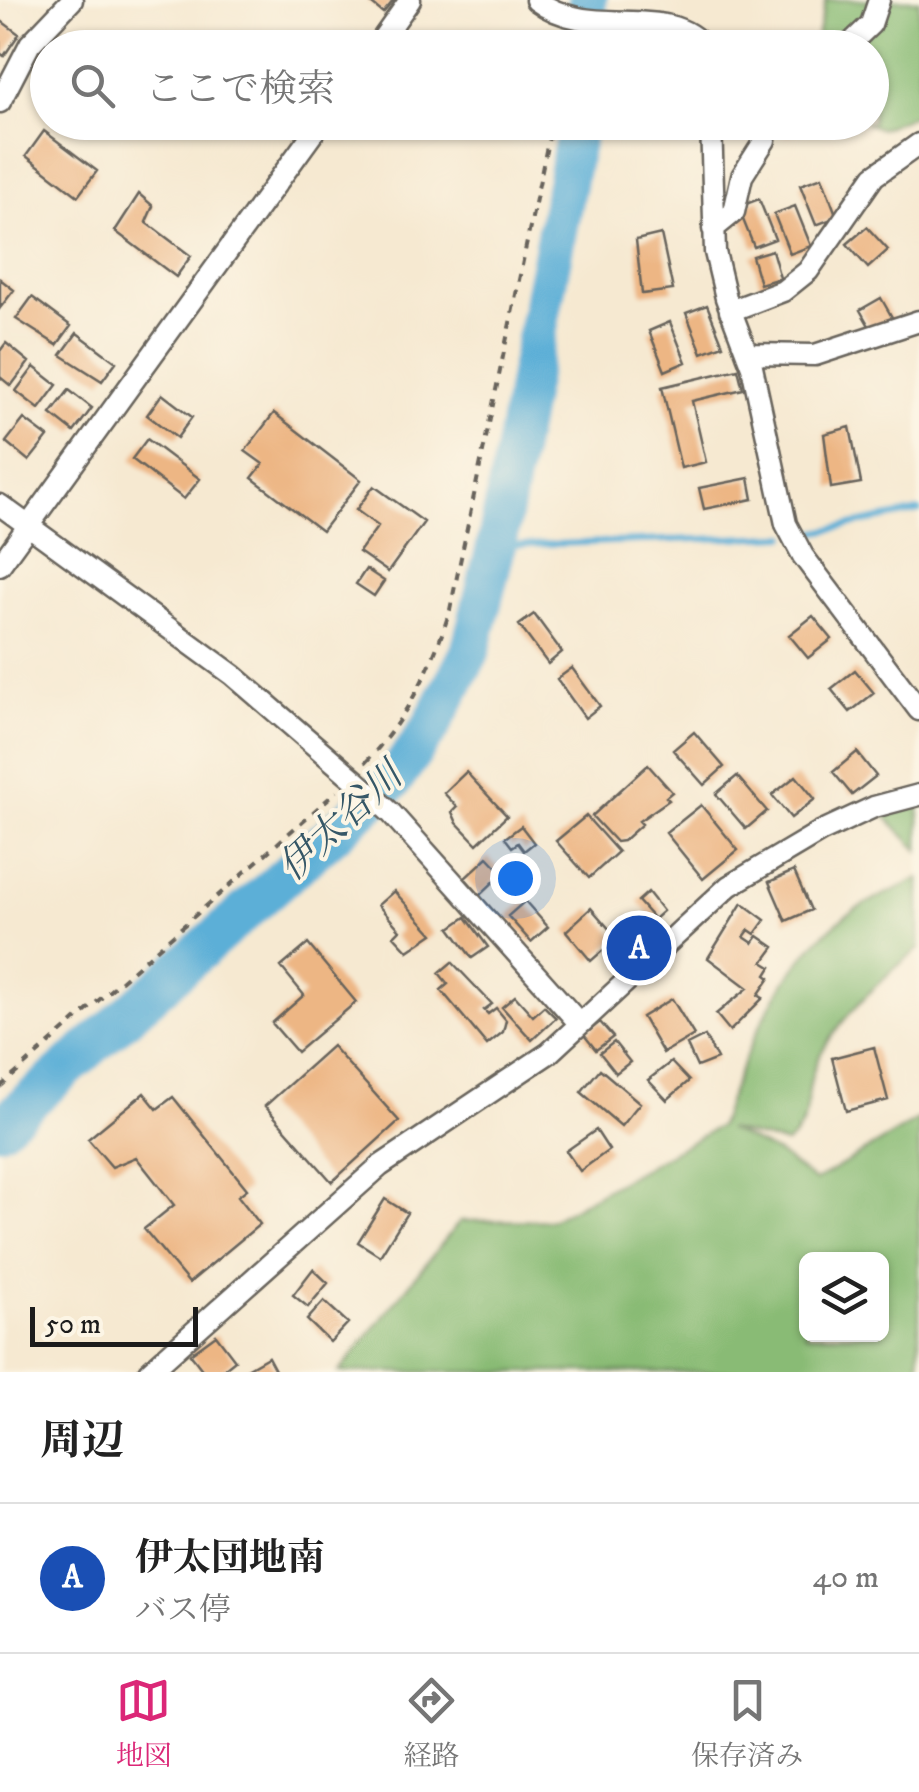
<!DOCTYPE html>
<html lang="ja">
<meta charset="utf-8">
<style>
body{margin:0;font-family:"IM FELL DW Pica","Noto Serif JP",serif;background:#f6f6f6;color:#222}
.controls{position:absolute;right:30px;bottom:30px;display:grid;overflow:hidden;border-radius:15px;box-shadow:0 2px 8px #0004}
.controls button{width:90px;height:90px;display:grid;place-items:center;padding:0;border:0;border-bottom:2px solid #e0e0e0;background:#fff;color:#222;font:50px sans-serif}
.scale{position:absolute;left:30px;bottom:25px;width:168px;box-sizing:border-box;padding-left:10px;border:5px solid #1c1c1c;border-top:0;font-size:28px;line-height:35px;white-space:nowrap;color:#1c1c1c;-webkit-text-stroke:8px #fcf5e5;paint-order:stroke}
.you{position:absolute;left:515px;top:878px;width:35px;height:35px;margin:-25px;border:8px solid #fff;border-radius:50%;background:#1a73e8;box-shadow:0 0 0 15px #1a73e833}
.badge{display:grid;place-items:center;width:65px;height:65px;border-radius:50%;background:#db2777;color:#fff;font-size:32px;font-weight:700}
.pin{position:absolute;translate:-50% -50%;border:5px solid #fff;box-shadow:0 2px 10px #0006}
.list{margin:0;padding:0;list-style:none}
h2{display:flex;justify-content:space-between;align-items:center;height:130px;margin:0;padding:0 40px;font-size:42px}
h2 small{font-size:32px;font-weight:400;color:#767676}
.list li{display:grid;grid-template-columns:65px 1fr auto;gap:30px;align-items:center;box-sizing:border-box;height:150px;padding:0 40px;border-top:2px solid #e0e0e0}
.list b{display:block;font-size:38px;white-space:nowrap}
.list p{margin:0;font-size:32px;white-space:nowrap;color:#767676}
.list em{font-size:32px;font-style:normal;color:#767676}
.icon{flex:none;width:55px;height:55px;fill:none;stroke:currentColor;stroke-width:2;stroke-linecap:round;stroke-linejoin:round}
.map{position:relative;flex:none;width:919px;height:1372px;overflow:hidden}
.search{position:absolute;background:#fff;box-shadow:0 2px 8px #0004;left:30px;right:30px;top:30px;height:110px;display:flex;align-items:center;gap:25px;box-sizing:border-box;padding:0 35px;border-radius:55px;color:#767676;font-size:38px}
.sheet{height:280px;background:#fff}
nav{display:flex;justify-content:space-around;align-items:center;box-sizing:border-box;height:140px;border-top:2px solid #e0e0e0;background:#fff;font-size:28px;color:#767676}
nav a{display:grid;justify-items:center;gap:5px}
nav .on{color:#db2777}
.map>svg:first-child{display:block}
.forest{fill:#89bb74;stroke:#526c48;stroke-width:2.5;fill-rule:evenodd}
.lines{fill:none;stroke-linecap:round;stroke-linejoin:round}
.stream{stroke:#5bafd7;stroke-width:6}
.river{stroke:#5bafd7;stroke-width:40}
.building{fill:#edb684}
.minor-casing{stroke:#68645b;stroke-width:25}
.path{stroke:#68645b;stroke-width:4;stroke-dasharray:8 8;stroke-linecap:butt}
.minor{stroke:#fff;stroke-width:20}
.labels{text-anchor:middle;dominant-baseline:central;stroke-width:8;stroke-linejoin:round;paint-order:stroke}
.water-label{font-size:38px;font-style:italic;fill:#355767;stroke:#fcf5e5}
</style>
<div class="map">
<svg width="919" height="1372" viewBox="0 0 919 1372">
<rect width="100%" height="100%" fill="#fcf5e5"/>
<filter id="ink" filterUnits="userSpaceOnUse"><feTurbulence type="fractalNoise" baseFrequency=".01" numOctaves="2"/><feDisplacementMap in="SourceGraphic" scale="20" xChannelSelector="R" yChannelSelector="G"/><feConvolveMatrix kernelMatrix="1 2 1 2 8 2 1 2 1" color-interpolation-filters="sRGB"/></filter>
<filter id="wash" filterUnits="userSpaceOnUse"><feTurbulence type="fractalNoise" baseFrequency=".0048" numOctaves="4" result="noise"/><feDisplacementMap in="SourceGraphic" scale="40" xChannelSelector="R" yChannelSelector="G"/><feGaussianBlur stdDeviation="2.25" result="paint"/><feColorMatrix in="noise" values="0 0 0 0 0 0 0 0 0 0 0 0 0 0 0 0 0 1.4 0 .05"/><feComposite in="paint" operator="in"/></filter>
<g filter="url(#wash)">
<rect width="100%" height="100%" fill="#f6e9d1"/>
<path class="forest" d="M826,0h93v113l-38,16 -16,-6 7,-1v-74h-58z
M919,803v48l-35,-36z
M919,878v71c-33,24 -89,78 -104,117 -13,32 1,53 -29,78l-59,-15 51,24 37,28 104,-62v253h-580l121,-151 91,-1 168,-94c25,-72 61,-161 125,-209 22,-16 51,-26 75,-39zM806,1260h76v74h-76z"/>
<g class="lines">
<path class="stream" d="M798,536l121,-25
M496,546l290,-10"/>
<path class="river" d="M585,48l2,-48
M0,1127l391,-344 40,-56 39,-75 26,-106 82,-424"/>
</g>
<g id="blocks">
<path class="building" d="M367,0h27l-11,13z
M0,20l19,14 -15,22 -4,-3z
M781,122h33l1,4 -29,10z
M44,131l53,40 -19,25 -52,-40z
M822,177l15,40 -21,8 -16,-40z
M139,194l14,12 -7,16 45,34 -15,21 -61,-46z
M759,199l16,40 -21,8 -16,-40z
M795,206l16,40 -21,8 -16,-40z
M867,227l21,23 -20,18 -21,-24z
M661,234l12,56 -31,4 -6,-54z
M772,250l8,28 -20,6 -8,-28z
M0,279l14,11 -14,18z
M32,297l39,29 -14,19 -41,-26z
M881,298l12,21 -21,12 -12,-21z
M707,305l16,40 -21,8 -16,-40z
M670,322l16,40 -21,9 -16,-40z
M77,333l39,29 -14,19 -41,-26z
M6,343l23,19 -18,24 -11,-9v-26z
M34,367l23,18 -18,24 -23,-18z
M738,369l5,20 -51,12 14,61 -25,6 -19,-81z
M69,390l23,18 -18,24 -23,-18z
M162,394l30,23 -15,21 -30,-23z
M274,413l87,67 -39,51 -70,-53 11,-14 -18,-13z
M24,419l24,18 -19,24 -23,-19z
M850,427l11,56 -30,5 -7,-54z
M147,439l53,40 -16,20 -52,-40z
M749,478l4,21 -49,10 -5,-21z
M374,486l50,36 -36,50 -29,-20 19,-26 -22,-16z
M366,569l18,12 -10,15 -18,-12z
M534,614l28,38 -14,12 -29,-39z
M813,616l19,23 -24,19 -19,-23z
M572,668l28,38 -15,12 -28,-39z
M855,670l19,23 -24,19 -19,-23z
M694,732l30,35 -20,18 -31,-35z
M857,752l19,24 -24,19 -19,-23z
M648,765l24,27 -6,5 3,3 -30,21 3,3 -19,17 -7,1 -24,-26z
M466,772l41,44 -30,28 -20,-21 -5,-11 5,-5 -13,-14z
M737,776l30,35 -21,18 -30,-35z
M796,776l19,23 -24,19 -19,-23z
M701,805l37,45 -35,29 -37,-46z
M586,816l32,36 -29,26 -33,-37z
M521,826l13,17 -10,8 -6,-8 -6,4 -7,-9z
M488,857l15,16 -23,22 -15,-17z
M794,871l17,39 -25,11 -17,-39z
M394,891l39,43 -25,17 -14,-15 6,-6 -22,-25z
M648,892l15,19 -9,8 -16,-18z
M525,901l23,26 -17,15 -23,-26z
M742,903l23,17 -10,14 -6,-4 -5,7 9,6 5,-7 16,11 -11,15 8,5 -5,8 4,3 -12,17 5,3 -33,33 -14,-17 32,-26 -40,-30z
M591,908l26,30 -26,23 -25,-30z
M466,917l22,30 -16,11 -22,-30z
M308,944l48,58 -59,50 -25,-29 32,-28 -23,-28z
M452,962l40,42 -8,6 4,4 8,-6 10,12 -3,12 -16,13 -46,-55 7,-6 -9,-11z
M515,996l18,20 11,-10 12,12 -24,22 -30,-33z
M672,999l22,36 -31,18 -21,-36z
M600,1022l13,15 -17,13 -12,-15z
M705,1036l12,23 -20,8 -10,-22z
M614,1042l16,20 -14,11 -16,-20z
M332,1046l67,75 -67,61 -67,-76z
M874,1047l14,53 -42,11 -14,-53z
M671,1062l18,19 -22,19 -19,-20z
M600,1069l40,34 -19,23 -40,-34z
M144,1093l13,16 16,-12 74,92 -9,7 22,28 -71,59 -45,-54 30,-24 -38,-48 -24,10 -24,-28z
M596,1130l13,20 -29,21 -14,-20z
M385,1199l22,14 -27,43 -22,-14z
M313,1269l15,14 -20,24 -15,-12z
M324,1301l24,22 -18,19 -23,-22z
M216,1335l19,25 -15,12h-16l-14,-18z
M268,1357l8,15h-27l-2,-3z"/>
</g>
</g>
<g filter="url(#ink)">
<use href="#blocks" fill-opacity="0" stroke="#68645b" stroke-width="2.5"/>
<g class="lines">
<g class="minor-casing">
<path id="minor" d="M536,0c55,42 131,0 169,48
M376,48l34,-48
M846,48l25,-24 8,-24
M0,102l30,-58 42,-44
M711,122l4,130 11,46 26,69 34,157 17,32 116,154
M713,229l21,-17 8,-36 23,-36 -2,-18
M730,311l53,-20 25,-20 66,-95 45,-32
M747,354l68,1 104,-34
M0,505l233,170 123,106 35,32 189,211
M0,565l321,-443
M149,1372l231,-206 169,-113 180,-167 91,-54 54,-25 45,-12"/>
</g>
<path class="path" d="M552,34l2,14
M365,763c42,-45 67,-95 85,-153l102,-488
M0,1087l337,-296"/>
<use href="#minor" class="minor"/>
</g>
</g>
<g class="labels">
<g class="water-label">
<text transform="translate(341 822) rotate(-43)">伊太谷川</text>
</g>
</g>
</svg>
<div class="controls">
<button><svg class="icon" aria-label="layers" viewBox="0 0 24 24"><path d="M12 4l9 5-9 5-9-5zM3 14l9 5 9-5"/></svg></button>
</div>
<div class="scale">50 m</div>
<div class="you"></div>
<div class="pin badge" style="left:639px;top:948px;background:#1a4fb4">A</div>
<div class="search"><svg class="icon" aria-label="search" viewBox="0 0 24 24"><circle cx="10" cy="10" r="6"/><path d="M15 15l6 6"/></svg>ここで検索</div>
</div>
<section class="sheet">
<h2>周辺<small></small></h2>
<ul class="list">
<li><span class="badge" style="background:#1a4fb4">A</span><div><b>伊太団地南</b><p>バス停</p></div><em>40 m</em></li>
</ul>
</section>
<nav>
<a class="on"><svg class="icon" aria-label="map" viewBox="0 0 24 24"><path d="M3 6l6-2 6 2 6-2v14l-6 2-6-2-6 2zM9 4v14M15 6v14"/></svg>地図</a>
<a><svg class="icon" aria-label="directions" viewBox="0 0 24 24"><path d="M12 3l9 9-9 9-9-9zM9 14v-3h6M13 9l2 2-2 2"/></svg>経路</a>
<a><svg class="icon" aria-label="saved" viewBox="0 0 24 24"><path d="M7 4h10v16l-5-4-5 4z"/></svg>保存済み</a>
</nav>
